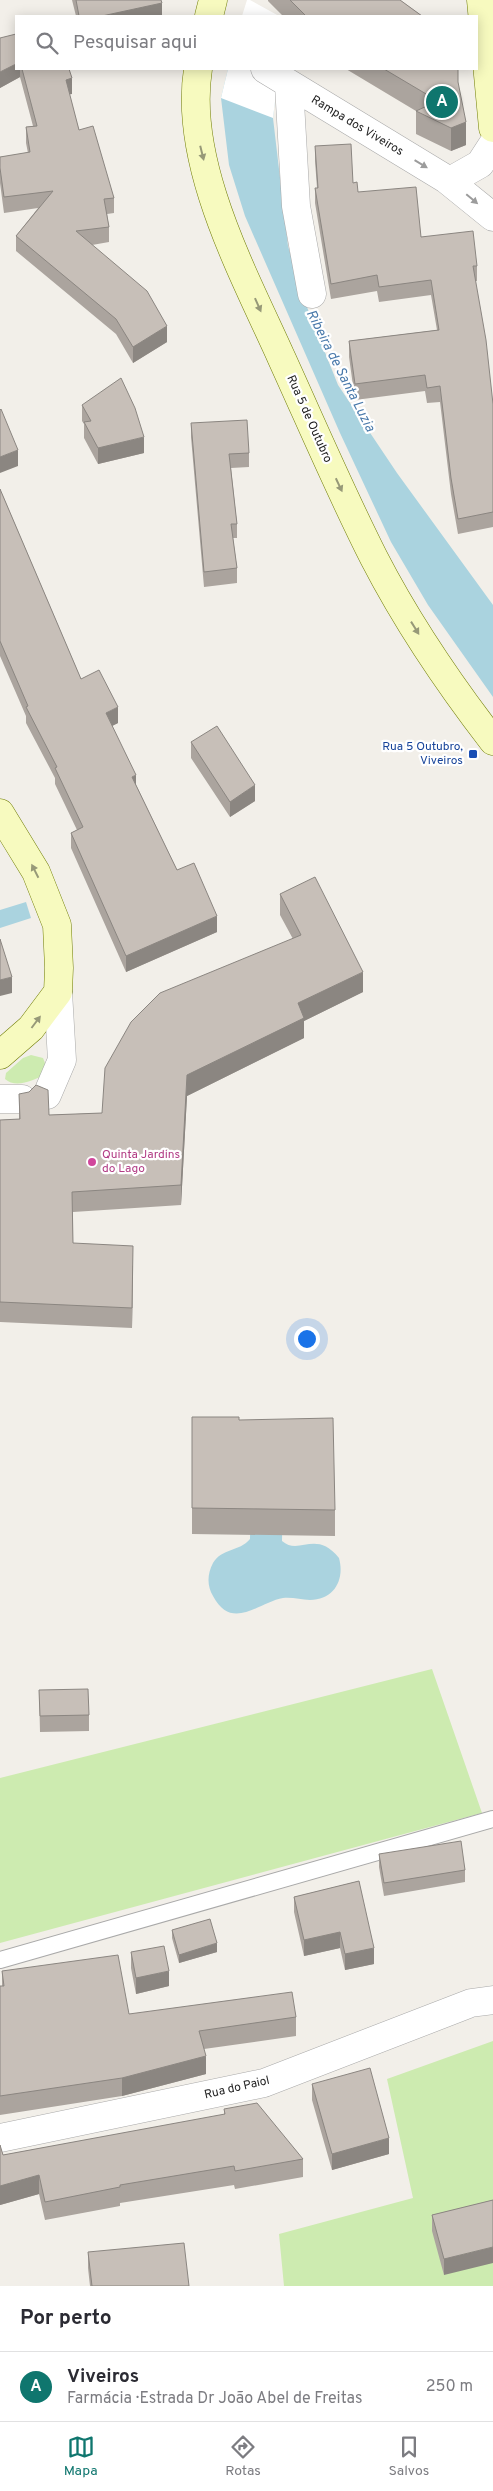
<!DOCTYPE html>
<html lang="pt">
<meta charset="utf-8">
<style>
body{margin:0;font-family:Overpass,sans-serif;background:#f7f7f7;color:#2b2b33}
.you{position:absolute;left:306px;top:1338px;width:18px;height:18px;margin:-12px;border:4px solid #fff;border-radius:50%;background:#1a73e8;box-shadow:0 0 0 8px #1a73e833}
.badge{display:grid;place-items:center;width:32px;height:32px;border-radius:50%;background:#0f766e;color:#fff;font-size:16px;font-weight:700}
.pin{position:absolute;translate:-50% -50%;border:2px solid #fff;box-shadow:0 1px 5px #0006}
.list{margin:0;padding:0;list-style:none}
h2{display:flex;justify-content:space-between;align-items:center;height:65px;margin:0;padding:0 20px;font-size:21px}
h2 small{font-size:16px;font-weight:400;color:#7c7c81}
.list li{display:grid;grid-template-columns:32px 1fr auto;gap:15px;align-items:center;box-sizing:border-box;height:70px;padding:0 20px;border-top:1px solid #e1e1e2}
.list b{display:block;font-size:19px;white-space:nowrap}
.list p{margin:0;font-size:16px;white-space:nowrap;color:#7c7c81}
.list em{font-size:16px;font-style:normal;color:#7c7c81}
.icon{flex:none;width:28px;height:28px;fill:none;stroke:currentColor;stroke-width:2;stroke-linecap:round;stroke-linejoin:round}
.map{position:relative;flex:none;width:493px;height:2286px;overflow:hidden}
.search{position:absolute;background:#fff;box-shadow:0 2px 12px #0003;left:15px;right:15px;top:15px;height:55px;display:flex;align-items:center;gap:12px;box-sizing:border-box;padding:0 18px;border-radius:0px;color:#7c7c81;font-size:19px}
.sheet{height:135px;background:#fff}
nav{display:flex;justify-content:space-around;align-items:center;box-sizing:border-box;height:70px;border-top:1px solid #e1e1e2;background:#fff;font-size:14px;color:#7c7c81}
nav a{display:grid;justify-items:center;gap:2px}
nav .on{color:#0f766e}
.map>svg:first-child{display:block}
.grass{fill:#cdebb0}
.water{fill:#aad3df}
.pier{fill:#fff}
.lines{fill:none;stroke-linecap:round;stroke-linejoin:round}
.lane-casing{stroke:#a9a9a9;stroke-width:18}
.street-casing{stroke:#a9a9a9;stroke-width:29}
.secondary-casing{stroke:#707d05;stroke-width:29}
.lane{stroke:#fff;stroke-width:16}
.street{stroke:#fff;stroke-width:28}
.secondary{stroke:#f7fabf;stroke-width:28}
.wall{fill:#aba49e}
.shaded-wall{fill:#8b8681}
.building{fill:#c7bfb8;stroke:#8b8681}
.oneway{fill:#979978}
.oneway2{fill:#9c9c9c}
.transit-dot{fill:#1a4fb4;stroke:#fff;stroke-width:2}
.hotel-dot{fill:#d1479c;stroke:#fff;stroke-width:2}
.labels{text-anchor:middle;dominant-baseline:central;stroke-width:4.5;stroke-linejoin:round;paint-order:stroke}
.street-label{font-size:12px;fill:#222;stroke:#fff}
.transit-label{font-size:12px;fill:#164399;stroke:#fff;text-anchor:end}
.hotel-label{font-size:12px;fill:#b23c85;stroke:#fff;text-anchor:start}
.water-label{font-size:14px;font-style:italic;fill:#4a7aab;stroke:#fff}
</style>
<div class="map">
<svg width="493" height="2286" viewBox="0 0 493 2286">
<rect width="100%" height="100%" fill="#f2efe9"/>
<path class="grass" d="M31,1055l12,3 2,5 1,11c-12,6 -30,15 -41,5l1,-6 17,-15z
M432,1669l50,144 -482,130v-165z
M493,2041v245h-209l-5,-52 134,-36 -26,-119z"/>
<path class="water" d="M228,69l47,30 -2,19 15,128 17,56 33,83 59,88 96,132v92l-65,-92 -37,-63 -51,-109 -95,-217 -16,-51 -8,-67z
M26,902l5,16 -31,10v-18z
M251,1478l32,1 -1,62c17,15 34,-12 57,17 6,22 -5,42 -29,42 -9,0 -17,-3 -27,-2 -24,4 -51,34 -70,-2 -6,-10 -6,-22 0,-33 9,-15 26,-11 37,-24z"/>
<path class="pier" d="M247,0h3l29,16h-37z
M228,69h51l-6,49 -52,-20z"/>
<g class="lines">
<g class="lane-casing">
<path id="lane" d="M0,1960l493,-141"/>
</g>
<g class="street-casing">
<path id="street" d="M265,69l181,110 47,38
M289,85l7,121 16,88
M450,181l30,-17 13,-20
M47,1095l15,-35 -4,-68
M0,1099h22
M0,2138l264,-55 207,-80 22,-3"/>
</g>
<g class="secondary-casing">
<path id="secondary" d="M481,0l12,128
M209,16l4,-16
M198,69c-15,95 46,205 84,290 30,66 59,134 92,199 33,64 75,126 119,183
M0,813l36,59 21,53 2,43 -1,24 -27,36 -31,27"/>
</g>
<use href="#lane" class="lane"/>
<use href="#street" class="street"/>
<use href="#secondary" class="secondary"/>
</g>
<path class="wall" d="M72,0h89l1,16h-86z
M268,0h132l22,16h-139l-15,-15z
M0,38l16,31h53l3,25h-3l10,36 35,68v15l-7,1 2,13v15l-17,3 75,97 -34,21 -17,-29 -100,-83v-15l22,-28 -34,5 -4,-30v-26l28,-4 -2,-10v-16l7,-1 -13,-49 -20,11z
M346,69h112v13l8,63 -15,6 -35,-17v-23z
M315,146l38,37 5,9 63,45 56,29v15h-2l18,123v123l-35,7 -7,-40 -11,-92 -13,1 -2,-12 -70,9 -6,-43v-16l88,-11 -6,-35 -52,7 -2,-11 -46,8 -16,-96v-15h2l-2,-27z
M82,405l62,48 -46,11 -14,-26v-14l-2,-3z
M191,423l58,30v14l-18,1 6,56v14h-4l4,30v15l-33,4 -13,-150z
M0,489l81,190 37,44 -6,3 24,59 41,85 40,62 -91,40 -55,-124v-15l6,-3 -22,-46v-6l-29,-55v-7l-26,-60z
M191,742l64,59 -25,16 -39,-59z
M280,894l83,98 -59,29v17l-117,58 -6,109 -108,7v31l60,23 -1,62 -132,-6v-202l19,-1v-25l30,21 53,-2 191,-174 -13,-24z
M192,1417l47,3 96,90v26l-143,-2z
M39,1690l50,25v16l-49,1z
M379,1854l86,16v12l-81,14 -5,-29z
M359,1881l15,83 -29,6 -5,-22 -36,8 -10,-44v-15z
M172,1930l45,22 -38,11 -7,-25z
M131,1952l38,34 -33,8 -5,-26z
M2,1971l127,43 167,3v19l-92,13 2,25 -84,22 -122,19v-129h2z
M312,2084l77,70 -57,16 -20,-70z
M224,2109l79,50v18l-68,12 -1,-4 -114,18v3l-75,14 -6,-26 -39,11v-60l3,10 221,-40z
M493,2200l-49,75 -12,-44v-16z
M88,2252l101,34h-99l-2,-18z"/>
<path class="shaded-wall" d="M162,3v13h-60z
M16,64v5h4v8l-20,11v-16z
M72,78v16l-6,1v-15z
M466,122v23l-15,6v-23z
M167,326v16l-34,21v-16z
M144,437v16l-46,11v-16z
M18,450v16l-18,7v-16z
M118,707v16l-12,6v-16z
M136,775v16l-4,-14z
M255,785v16l-25,16v-15z
M217,916v16l-91,40v-16z
M363,972v20l-59,29v17l-117,58 -6,109v-20l6,-110 111,-72z
M12,977v16l-12,3v-16z
M133,1246v20l-1,62v-20z
M340,1932v16l-36,8v-16z
M217,1943v9l-38,11v-8z
M374,1948v16l-29,6v-16z
M169,1971v15l-33,8v-16z
M206,2056v18l-84,22v-18z
M389,2138v16l-57,16v-16z
M39,2175v19l-39,11v-19z
M493,2247v16l-49,12v-16z"/>
<path class="building" d="M76,0h85l1,3 -60,13h-23z
M290,0h110l22,16h-116z
M16,34v30l-16,8v-34z
M22,69h47l3,9 -6,2 13,50 14,-4 21,72 -10,1 5,28 -33,4 71,60 20,35 -34,21 -17,-28 -100,-83 37,-45 -49,6 -4,-29v-11l30,-5 -4,-25 11,-1z
M384,69h74v13l8,40 -15,6 -35,-17 22,-10z
M351,144l2,39 4,-1 1,10 58,-5 5,50 52,-6 4,35h-4l13,74 7,64v108l-35,7 -7,-41 -11,-92 -13,2 -2,-13 -70,9 -6,-43 90,-11 -8,-50 -52,7 -2,-12 -46,9 -16,-96h3l-3,-42z
M121,378l14,30 9,29 -46,11 -14,-26 7,-1 -9,-16z
M1,409l17,41 -18,7v-47z
M247,420l2,33 -20,1 8,70h-6l6,44 -33,4 -13,-149z
M0,489l81,190 18,-9 19,37 -12,6 30,62 -4,2 45,93 17,-7 23,53 -91,40 -55,-123 12,-6 -28,-59 2,-1 -31,-60 2,-1 -28,-65z
M217,726l38,59 -25,17 -39,-60z
M315,877l48,95 -65,31 6,15 -117,57 -6,110 -109,7 1,51 60,3 -1,62 -132,-6v-182l20,-1 -1,-25 10,-2 7,-7 12,5 1,25 53,-2 3,-45 26,-46 29,-29 141,-58 -21,-41z
M0,939l12,38 -12,3z
M192,1417h47v3l94,-2 2,92 -143,-2z
M88,1689l1,26 -49,1 -1,-26z
M461,1841l4,29 -81,13 -5,-29z
M359,1881l15,67 -29,6 -5,-22 -36,8 -10,-43z
M210,1919l7,24 -38,12 -7,-25z
M164,1946l5,25 -33,7 -5,-26z
M118,1955l11,59 163,-22 4,25 -97,14 7,25 -84,22 -122,18v-110h4l-2,-15z
M370,2068l19,70 -57,16 -20,-70z
M257,2103l46,56 -68,12 -1,-5 -114,19v2l-75,15 -6,-27 -39,11v-41l3,10 222,-41 -1,-5z
M493,2200v47l-49,12 -12,-44z
M184,2243l5,43h-97l-4,-34z"/>
<defs><path id="oneway-solid" d="M-6-.8H1V-3.2L6.5 0L1 3.2V.8H-6Z" transform="scale(1.25)"/></defs>
<g class="oneway">
<use href="#oneway-solid" transform="translate(202 153) rotate(76)"/>
<use href="#oneway-solid" transform="translate(258 305) rotate(66)"/>
<use href="#oneway-solid" transform="translate(339 485) rotate(65)"/>
<use href="#oneway-solid" transform="translate(415 628) rotate(58)"/>
<use href="#oneway-solid" transform="translate(35 871) rotate(-117)"/>
<use href="#oneway-solid" transform="translate(36 1022) rotate(-53)"/>
</g>
<g class="oneway2">
<use href="#oneway-solid" transform="translate(421 164) rotate(31)"/>
<use href="#oneway-solid" transform="translate(472 199) rotate(40)"/>
</g>
<rect class="transit-dot" x="468" y="749" width="10" height="10" rx="2.5"/>
<circle class="hotel-dot" cx="92" cy="1162" r="5"/>
<g class="labels">
<g class="street-label">
<text transform="translate(357 126) rotate(31)">Rampa dos Viveiros</text>
<text transform="translate(309 419) rotate(66)">Rua 5 de Outubro</text>
<text transform="translate(237 2088) rotate(-13)">Rua do Paiol</text>
</g>
<g class="transit-label">
<text x="463" y="747">Rua 5 Outubro,<tspan x="463" dy="14">Viveiros</tspan></text>
</g>
<g class="hotel-label">
<text x="102" y="1155">Quinta Jardins<tspan x="102" dy="14">do Lago</tspan></text>
</g>
<g class="water-label">
<text transform="translate(340 371) rotate(63)">Ribeira de Santa Luzia</text>
</g>
</g>
</svg>
<div class="you"></div>
<div class="pin badge" style="left:442px;top:102px">A</div>
<div class="search"><svg class="icon" aria-label="search" viewBox="0 0 24 24"><circle cx="10" cy="10" r="6"/><path d="M15 15l6 6"/></svg>Pesquisar aqui</div>
</div>
<section class="sheet">
<h2>Por perto<small></small></h2>
<ul class="list">
<li><span class="badge">A</span><div><b>Viveiros</b><p>Farmácia · Estrada Dr João Abel de Freitas</p></div><em>250 m</em></li>
</ul>
</section>
<nav>
<a class="on"><svg class="icon" aria-label="map" viewBox="0 0 24 24"><path d="M3 6l6-2 6 2 6-2v14l-6 2-6-2-6 2zM9 4v14M15 6v14"/></svg>Mapa</a>
<a><svg class="icon" aria-label="directions" viewBox="0 0 24 24"><path d="M12 3l9 9-9 9-9-9zM9 14v-3h6M13 9l2 2-2 2"/></svg>Rotas</a>
<a><svg class="icon" aria-label="saved" viewBox="0 0 24 24"><path d="M7 4h10v16l-5-4-5 4z"/></svg>Salvos</a>
</nav>
